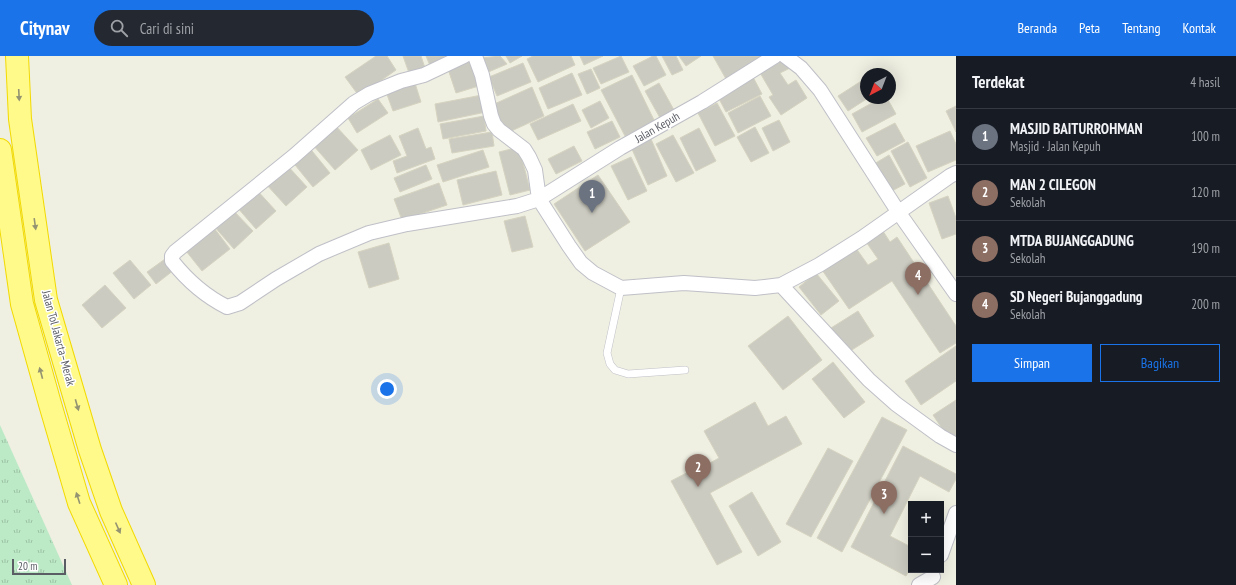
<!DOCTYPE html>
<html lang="id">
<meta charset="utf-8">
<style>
body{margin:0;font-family:"PT Sans Narrow",sans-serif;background:#242831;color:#f1f3f6}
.controls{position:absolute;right:12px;bottom:12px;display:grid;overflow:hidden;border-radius:0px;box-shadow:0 4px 16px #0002}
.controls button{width:36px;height:36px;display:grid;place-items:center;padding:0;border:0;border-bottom:1px solid #363941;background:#171b24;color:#f1f3f6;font:20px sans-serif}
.compass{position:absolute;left:860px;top:12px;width:36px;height:36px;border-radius:50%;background:#171b24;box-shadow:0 4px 16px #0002;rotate:222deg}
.scale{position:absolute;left:12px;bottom:10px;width:54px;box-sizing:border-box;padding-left:4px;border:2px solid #5b5d65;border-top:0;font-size:11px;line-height:14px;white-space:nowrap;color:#5b5d65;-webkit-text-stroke:3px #fff;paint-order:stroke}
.you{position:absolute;left:387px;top:333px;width:14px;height:14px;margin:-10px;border:3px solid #fff;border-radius:50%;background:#1a73e8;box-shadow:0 0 0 6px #1a73e833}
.badge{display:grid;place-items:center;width:26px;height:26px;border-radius:50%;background:#1a73e8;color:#fff;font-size:13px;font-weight:700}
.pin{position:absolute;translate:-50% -33px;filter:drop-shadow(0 1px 2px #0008)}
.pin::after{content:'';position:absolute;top:21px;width:14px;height:12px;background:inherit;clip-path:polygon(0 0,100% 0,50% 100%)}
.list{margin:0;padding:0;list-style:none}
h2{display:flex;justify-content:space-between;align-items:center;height:52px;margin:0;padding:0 16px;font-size:17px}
h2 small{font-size:13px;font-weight:400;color:#9ea1a6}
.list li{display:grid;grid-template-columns:26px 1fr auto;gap:12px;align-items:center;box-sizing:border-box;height:56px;padding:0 16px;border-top:1px solid #363941}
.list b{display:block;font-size:15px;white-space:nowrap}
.list p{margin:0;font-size:13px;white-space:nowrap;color:#9ea1a6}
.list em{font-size:13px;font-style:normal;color:#9ea1a6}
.actions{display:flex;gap:8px;padding:12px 16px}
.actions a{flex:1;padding:9px 0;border:1px solid #1a73e8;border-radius:0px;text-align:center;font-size:14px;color:#1a73e8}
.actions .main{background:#1a73e8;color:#fff}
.icon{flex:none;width:22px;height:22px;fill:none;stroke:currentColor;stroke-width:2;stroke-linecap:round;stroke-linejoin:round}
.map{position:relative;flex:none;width:956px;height:529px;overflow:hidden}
header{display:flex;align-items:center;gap:24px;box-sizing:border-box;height:56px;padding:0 20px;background:#1a73e8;color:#fff}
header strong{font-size:19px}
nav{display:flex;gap:22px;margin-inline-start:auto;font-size:14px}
.search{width:280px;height:36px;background:#242831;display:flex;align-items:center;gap:10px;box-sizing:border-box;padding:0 14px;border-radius:22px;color:#9ea1a6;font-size:15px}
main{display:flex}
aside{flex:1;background:#171b24}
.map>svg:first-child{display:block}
.grass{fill:url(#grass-tufts)}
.building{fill:#cccbc1;stroke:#d5d3c0}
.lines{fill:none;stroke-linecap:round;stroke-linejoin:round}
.lane-casing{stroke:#bfc0c7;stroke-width:8}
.street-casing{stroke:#bfc0c7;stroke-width:16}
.highway-casing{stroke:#f2da00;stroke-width:24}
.lane{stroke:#fff;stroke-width:7}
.street{stroke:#fff;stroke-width:14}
.highway{stroke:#fffa8a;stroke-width:22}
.oneway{fill:#949472}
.labels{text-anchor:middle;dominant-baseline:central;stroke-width:3;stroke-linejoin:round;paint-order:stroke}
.street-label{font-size:12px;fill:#5b5d65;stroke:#fff}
</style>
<header>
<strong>Citynav</strong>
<div class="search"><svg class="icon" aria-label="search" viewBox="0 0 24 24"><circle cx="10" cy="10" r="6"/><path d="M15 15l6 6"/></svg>Cari di sini</div>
<nav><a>Beranda</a><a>Peta</a><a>Tentang</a><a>Kontak</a></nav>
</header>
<main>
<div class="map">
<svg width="956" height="529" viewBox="0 0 956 529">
<defs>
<pattern id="grass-tufts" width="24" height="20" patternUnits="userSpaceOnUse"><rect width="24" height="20" fill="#bceac6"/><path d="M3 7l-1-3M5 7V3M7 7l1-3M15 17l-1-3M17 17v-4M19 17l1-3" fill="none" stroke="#9cc1a4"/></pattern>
</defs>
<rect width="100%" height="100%" fill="#efefe2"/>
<path class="grass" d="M0,369l72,160h-72z"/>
<path class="building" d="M376,0h11l9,14 -37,26 -14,-19z
M403,0h18l4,12 -16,5z
M426,0h18l2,6 -15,6z
M500,0l7,8 -21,9 -4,-15z
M506,0h16l-12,7z
M533,0h38l4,9 -37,17 -11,-23z
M580,0h23l-19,9z
M621,0l8,16 -28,12 -8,-16z
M653,0h3l10,19 -22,11 -11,-20z
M662,0h14l7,14 -11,5z
M679,0h22l-15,10z
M713,0h47l2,3 -36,20z
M473,2l9,27 -26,8 -9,-27z
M783,2l7,10 -10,5 8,12 8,-5 11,18 -26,17 -12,-18 4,-2 -14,-24z
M523,7l8,19 -34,14 -8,-19z
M591,13l9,19 -13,6 -9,-20z
M572,17l10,22 -34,14 -9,-21z
M632,19l23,47 -30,14 -24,-46z
M753,21l9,17 -36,18 -9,-17z
M866,22v20h2l-20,13 -10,-15z
M414,24l7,22 -28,9 -8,-22z
M659,27l15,27 -14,8 -15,-27z
M532,31l12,29 -39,18 -13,-29z
M482,39l4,17 -48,10 -3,-18z
M760,40l11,20 -33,17 -10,-20z
M881,42h6l9,16 -34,18 -10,-18z
M378,43l10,14 -31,20 -9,-15z
M600,45l9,17 -18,10 -9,-18z
M717,47l18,33 -20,10 -17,-33z
M573,48l8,17 -43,19 -8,-16z
M956,50v26l-10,-21z
M484,60l2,15 -43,8 -3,-15z
M779,64l11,22 -17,9 -11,-23z
M612,65l8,16 -25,12 -8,-17z
M895,67l10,18 -28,15 -11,-18z
M334,68l24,26 -23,20 -23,-26z
M755,71l14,26 -18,9 -14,-25z
M418,72l8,21 5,-2 4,12 -38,14 -4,-12 14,-5 -8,-20z
M699,72l17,33 -20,10 -16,-33z
M950,75l6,13v16l-28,12 -12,-26z
M492,76l2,14 -42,7 -3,-14z
M390,79l11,20 -30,15 -10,-20z
M673,79l21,38 -18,9 -20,-38z
M651,83l16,37 -19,9 -17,-38z
M908,86l19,36 -17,9 -19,-36z
M308,90l22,27 -17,14 -22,-27z
M574,90l8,15 -26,13 -8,-15z
M519,91l11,43 -20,5 -11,-43z
M483,94l6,17 -46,15 -6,-17z
M889,99l16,29 -15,8 -16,-28z
M631,101l16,34 -19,9 -17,-34z
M286,108l21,23 -21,19 -21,-23z
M426,109l6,14 -32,13 -6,-14z
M496,115l6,24 -39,10 -6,-25z
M598,119l32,47 -45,29 -31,-47z
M439,127l8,22 -45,15 -8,-21z
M255,132l21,23 -20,18 -20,-23z
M948,140l8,22v16l-14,5 -13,-36z
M231,152l22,23 -19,18 -21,-24z
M525,160l8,31 -21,5 -8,-31z
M214,172l16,21 -28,22 -16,-20z
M881,172l9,14 7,-5 59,89v17l-16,10 -48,-72 -43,28 -29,-42 33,-23 15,21 10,-6 -14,-20z
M389,187l10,36 -30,9 -11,-36z
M165,203l9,11 -18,14 -9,-12z
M130,204l21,25 -17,14 -21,-26z
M816,217l23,28 -18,14 -22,-28z
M105,229l21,23 -24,20 -20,-23z
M858,255l16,25 -27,17 -16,-25z
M788,260l34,44 -39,30 -35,-44z
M956,290v35l-35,24 -16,-24z
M833,306l32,40 -21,16 -32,-39z
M956,344v39l-5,3 -18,-27z
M755,346l13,24 18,-10 16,28 -92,49 32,59 -25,13 -46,-84 27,-14 1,2 20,-11 -15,-27z
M882,361l25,13 -65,122 -25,-14z
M903,390l53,28v5l-7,13 -29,-16 -30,60 21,11v20l-5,9 -55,-29z
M828,392l25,13 -42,76 -25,-13z
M752,436l29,50 -23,14 -29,-50z"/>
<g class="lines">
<g class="lane-casing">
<path id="lane" d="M621,232l-14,65 3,11 5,6 13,4 57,-4"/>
</g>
<g class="street-casing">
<path id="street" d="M464,0l-40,19 -23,6 -32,13 -15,9 -60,53 -119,96 -3,4v5c15,19 33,35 55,46l13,-4 36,-24 43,-25 50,-21 38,-9 110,-18 22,-7 81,-51 82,-46 73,-46
M475,0l7,19 9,41 3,8 5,6 25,19 5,8 6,13 4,29 30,47 12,17 12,10 28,15 63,-5 71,5 26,-3 38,-20 43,-27 88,-62 6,-3
M785,0l16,12 19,22 79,123 57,81
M781,229l88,95 27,24 44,32 16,9
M941,499l15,-42
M919,529l14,-8"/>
</g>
<g class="highway-casing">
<path id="highway" d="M17,0l3,63 26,181 44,150 21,61 33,74
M0,94l22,154 28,100 29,99 37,82"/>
</g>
<use href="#lane" class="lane"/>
<use href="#street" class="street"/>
<use href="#highway" class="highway"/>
</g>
<defs><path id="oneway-solid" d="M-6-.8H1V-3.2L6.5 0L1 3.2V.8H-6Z"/></defs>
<g class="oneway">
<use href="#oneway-solid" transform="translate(19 39) rotate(87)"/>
<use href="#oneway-solid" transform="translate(35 168) rotate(82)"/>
<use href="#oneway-solid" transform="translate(41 317) rotate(-105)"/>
<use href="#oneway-solid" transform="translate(77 349) rotate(74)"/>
<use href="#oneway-solid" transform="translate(78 442) rotate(-108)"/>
<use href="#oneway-solid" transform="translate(118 472) rotate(66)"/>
</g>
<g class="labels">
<g class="street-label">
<text transform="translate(657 71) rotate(-30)">Jalan Kepuh</text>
<text transform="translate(59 282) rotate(75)">Jalan Tol Jakarta–Merak</text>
</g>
</g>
</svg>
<div class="controls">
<button>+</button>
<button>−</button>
</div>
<svg class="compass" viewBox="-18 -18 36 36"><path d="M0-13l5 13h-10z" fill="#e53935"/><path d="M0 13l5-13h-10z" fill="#9ea1a6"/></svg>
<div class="scale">20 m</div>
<div class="you"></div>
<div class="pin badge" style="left:592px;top:157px;background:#6b7280">1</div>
<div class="pin badge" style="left:698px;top:431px;background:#8d6e63">2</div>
<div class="pin badge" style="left:884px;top:458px;background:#8d6e63">3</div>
<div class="pin badge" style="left:918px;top:239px;background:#8d6e63">4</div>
</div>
<aside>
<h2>Terdekat<small>4 hasil</small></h2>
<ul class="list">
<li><span class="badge" style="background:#6b7280">1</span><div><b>MASJID BAITURROHMAN</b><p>Masjid · Jalan Kepuh</p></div><em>100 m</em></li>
<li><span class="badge" style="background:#8d6e63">2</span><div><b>MAN 2 CILEGON</b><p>Sekolah</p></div><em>120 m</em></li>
<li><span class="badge" style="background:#8d6e63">3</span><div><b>MTDA BUJANGGADUNG</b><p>Sekolah</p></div><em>190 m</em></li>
<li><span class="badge" style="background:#8d6e63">4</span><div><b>SD Negeri Bujanggadung</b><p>Sekolah</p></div><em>200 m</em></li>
</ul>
<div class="actions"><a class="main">Simpan</a><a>Bagikan</a></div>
</aside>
</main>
